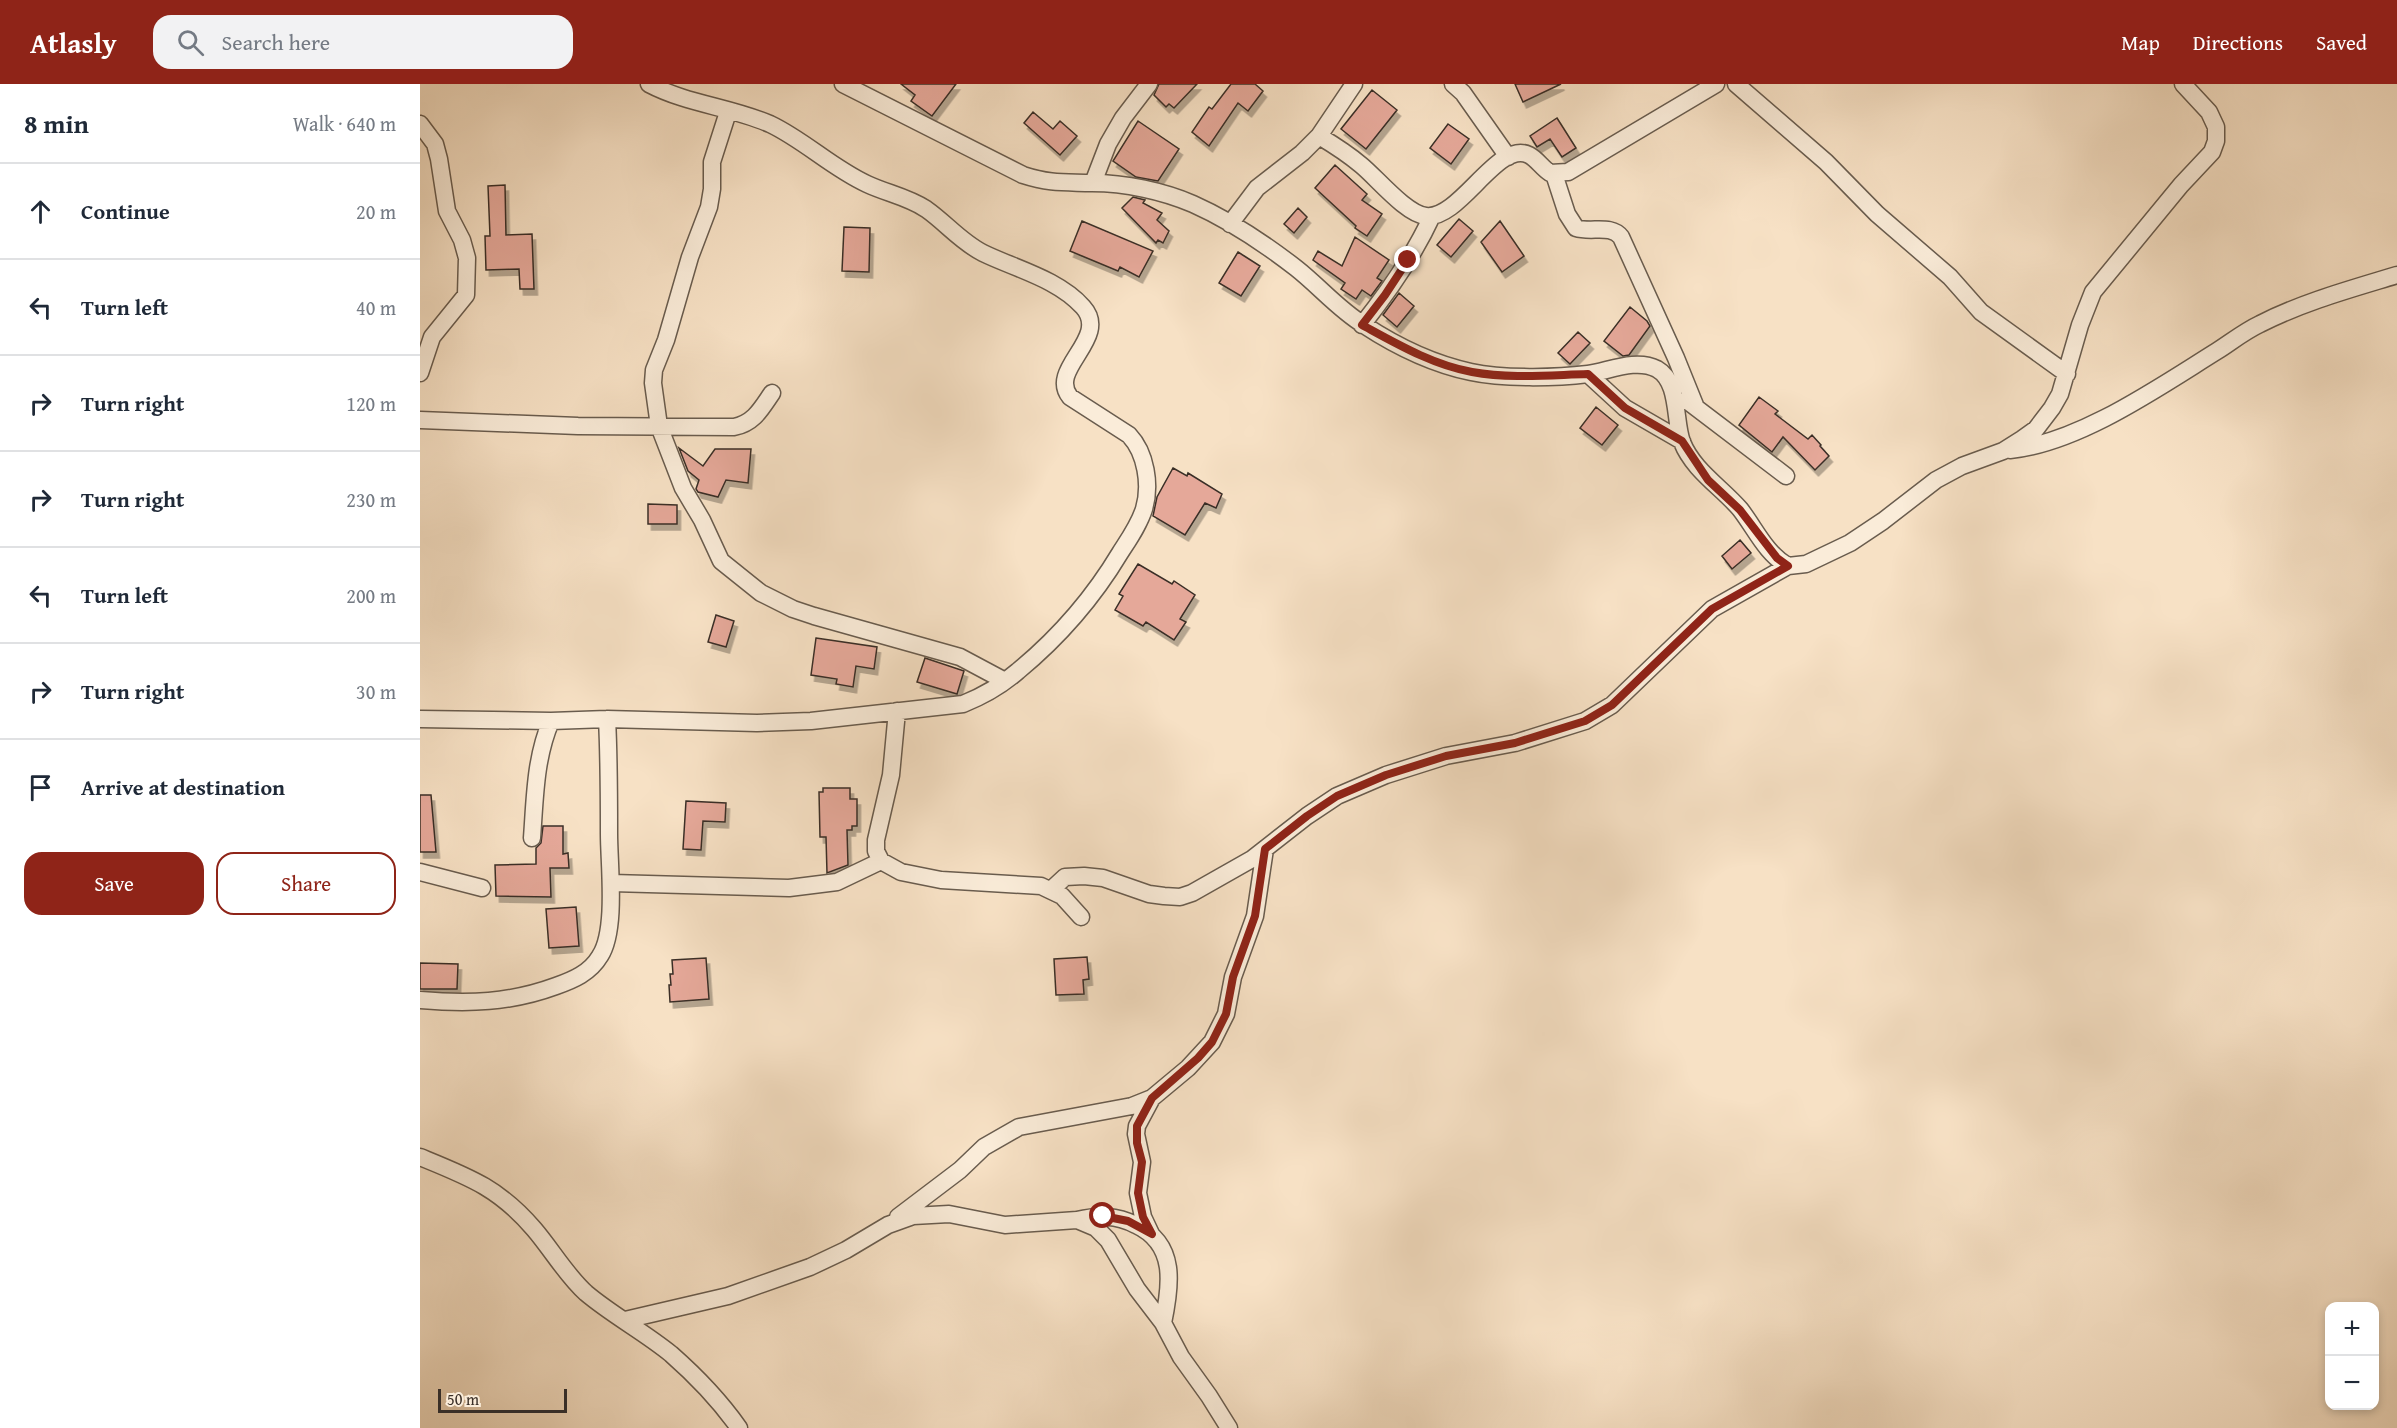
<!DOCTYPE html>
<meta charset="utf-8">
<style>
body{margin:0;font-family:"Gentium Book Plus",serif;background:#f2f2f3;color:#1f2937}
.controls{position:absolute;right:18px;bottom:18px;display:grid;overflow:hidden;border-radius:12px;box-shadow:0 3px 9px #0003}
.controls button{width:54px;height:54px;display:grid;place-items:center;padding:0;border:0;border-bottom:2px solid #e0e1e3;background:#fff;color:#1f2937;font:30px sans-serif}
.scale{position:absolute;left:18px;bottom:15px;width:129px;box-sizing:border-box;padding-left:6px;border:3px solid #3a2f27;border-top:0;font-size:16px;line-height:21px;white-space:nowrap;color:#3a2f27;-webkit-text-stroke:4px #faecd9;paint-order:stroke}
.stop{position:absolute;width:18px;height:18px;margin:-14px;border:4px solid #8f2418;border-radius:50%;background:#fff}
.stop.end{background:#8f2418;border-color:#fff;box-shadow:0 2px 6px #0008}
.list{margin:0;padding:0;list-style:none}
h2{display:flex;justify-content:space-between;align-items:center;height:78px;margin:0;padding:0 24px;font-size:26px}
h2 small{font-size:20px;font-weight:400;color:#747a83}
.list li{display:grid;grid-template-columns:39px 1fr auto;gap:18px;align-items:center;box-sizing:border-box;height:96px;padding:0 24px;border-top:2px solid #e0e1e3}
.list b{display:block;font-size:22px;white-space:nowrap}
.list em{font-size:20px;font-style:normal;color:#747a83}
.actions{display:flex;gap:12px;padding:18px 24px}
.actions a{flex:1;padding:14px 0;border:2px solid #8f2418;border-radius:18px;text-align:center;font-size:21px;color:#8f2418}
.actions .main{background:#8f2418;color:#fff}
.icon{flex:none;width:33px;height:33px;fill:none;stroke:currentColor;stroke-width:2;stroke-linecap:round;stroke-linejoin:round}
.map{position:relative;flex:none;width:1977px;height:1344px;overflow:hidden}
header{display:flex;align-items:center;gap:36px;box-sizing:border-box;height:84px;padding:0 30px;background:#8f2418;color:#fff}
header strong{font-size:28px}
nav{display:flex;gap:33px;margin-inline-start:auto;font-size:21px}
.search{width:420px;height:54px;background:#f2f2f3;display:flex;align-items:center;gap:15px;box-sizing:border-box;padding:0 21px;border-radius:18px;color:#747a83;font-size:22px}
main{display:flex}
aside{flex:1;background:#fff}
.map>svg:first-child{display:block}
.building{fill:#e5a899;stroke:#3a2f27;stroke-width:1.5;filter:url(#shadow)}
.lines{fill:none;stroke-linecap:round;stroke-linejoin:round}
.minor-casing{stroke:#695c4e;stroke-width:19}
.minor{stroke:#faecd9;stroke-width:16}
.route{stroke:#8f2418;stroke-width:8}
</style>
<header>
<strong>Atlasly</strong>
<div class="search"><svg class="icon" aria-label="search" viewBox="0 0 24 24"><circle cx="10" cy="10" r="6"/><path d="M15 15l6 6"/></svg>Search here</div>
<nav><a>Map</a><a>Directions</a><a>Saved</a></nav>
</header>
<main>
<aside>
<h2>8 min<small>Walk · 640 m</small></h2>
<ul class="list">
<li><svg class="icon" aria-label="ahead" viewBox="0 0 24 24"><path d="M12 20V5M6 11l6-6 6 6"/></svg><div><b>Continue</b></div><em>20 m</em></li>
<li><svg class="icon" aria-label="left" viewBox="0 0 24 24"><path d="M17 20v-9H6M10 6l-5 5 5 5"/></svg><div><b>Turn left</b></div><em>40 m</em></li>
<li><svg class="icon" aria-label="right" viewBox="0 0 24 24"><path d="M7 20v-9h11M14 6l5 5-5 5"/></svg><div><b>Turn right</b></div><em>120 m</em></li>
<li><svg class="icon" aria-label="right" viewBox="0 0 24 24"><path d="M7 20v-9h11M14 6l5 5-5 5"/></svg><div><b>Turn right</b></div><em>230 m</em></li>
<li><svg class="icon" aria-label="left" viewBox="0 0 24 24"><path d="M17 20v-9H6M10 6l-5 5 5 5"/></svg><div><b>Turn left</b></div><em>200 m</em></li>
<li><svg class="icon" aria-label="right" viewBox="0 0 24 24"><path d="M7 20v-9h11M14 6l5 5-5 5"/></svg><div><b>Turn right</b></div><em>30 m</em></li>
<li><svg class="icon" aria-label="arrive" viewBox="0 0 24 24"><path d="M6 21V4h12l-3 4 3 4H6"/></svg><div><b>Arrive at destination</b></div></li>
</ul>
<div class="actions"><a class="main">Save</a><a>Share</a></div>
</aside>
<div class="map">
<svg width="1977" height="1344" viewBox="0 0 1977 1344">
<defs>
<filter id="shadow"><feDropShadow dx="3.5" dy="6" stdDeviation="0" flood-color="#0004"/></filter>
</defs>
<rect width="100%" height="100%" fill="#f7e1c5"/>
<filter id="stains"><feTurbulence type="fractalNoise" baseFrequency=".00333" numOctaves="4"/><feColorMatrix values="0 0 0 0 .2 0 0 0 0 .09 0 0 0 0 .02 0 0 0 .5 -.17"/></filter>
<radialGradient id="worn" r=".72"><stop offset=".6" stop-color="#630" stop-opacity="0"/><stop offset="1" stop-color="#630" stop-opacity=".3"/></radialGradient>
<path class="building" d="M481,0h55l-24,32 -21,-15 4,-6z
M739,0h38l-23,24 -5,-4 -3,3 -12,-12z
M811,0h24l8,7 -15,20 -10,-8 -29,43 -17,-14 17,-25 3,2z
M1095,0h46l-38,18z
M952,6l25,20 -31,39 -25,-20z
M613,28l20,17 7,-8 17,15 -17,19 -36,-32z
M1137,34l19,30 -14,9 -12,-18 -13,8 -7,-11z
M718,37l41,28 -21,32 -22,-4 -23,-16z
M1028,40l21,15 -18,25 -21,-16z
M915,81l32,29 -5,6 20,14 -15,22 -12,-8 1,-2 -41,-38z
M85,101l1,50 26,-1 2,55h-14l-1,-20 -33,1 -1,-34h5l-2,-50z
M713,113l12,3 -2,3 19,10 -5,7 12,11 -6,12 -5,-3 -2,3 -34,-35z
M878,124l9,9 -13,16 -10,-9z
M1039,135l14,12 -22,26 -14,-12z
M662,137l71,30 -14,26 -19,-10 -2,4 -48,-20z
M1080,137l24,35 -22,16 -21,-30z
M424,143l26,1 -1,44 -27,-1z
M935,153l34,23 -12,18 5,3 -11,15 -9,-6 -6,9 -15,-10 4,-6 -32,-23 5,-9 24,15z
M818,168l22,14 -19,30 -22,-13z
M979,209l15,13 -17,21 -14,-12z
M1210,223l17,14 3,5 -21,29 -6,1 -19,-15z
M1158,248l12,11 -20,21 -12,-11z
M1339,313l19,14 -3,3 33,25 4,-4 9,10 -1,1 9,10 -14,14 -32,-33 -11,15 -33,-27z
M1176,323l22,18 -16,20 -22,-17z
M259,364l24,18 12,-17h36l-3,34 -22,-3 -8,17 -20,-5 -2,-3 3,-9 -11,-9z
M753,384l14,8 1,-3 34,21 -6,14 -11,-5 -20,32 -32,-19 4,-19z
M228,420l29,1v19h-29z
M1320,456l11,13 -19,16 -10,-13z
M718,480l34,20 2,-3 21,14 -15,24 6,3 -12,18 -28,-18 -3,4 -28,-16 8,-14 -4,-2z
M296,531l18,6 -8,26 -18,-5z
M396,554l61,9 -3,22 -18,-3 -3,21 -17,-3 1,-5 -26,-4z
M505,574l39,13 -7,23 -40,-12z
M403,704h27v11h7v27h-5v4h-5l1,35 -21,8 -1,-36h-6l-1,-45h4z
M0,711h11l5,57h-16z
M266,717l40,2 -1,19 -22,-1 -2,29 -18,-1z
M123,742h20v28l5,-1 1,15h-19l1,29 -55,-1 -1,-31 41,-1v-16l5,-5z
M156,823l3,39 -30,2 -3,-39z
M667,873l2,22 -6,1 1,14 -28,1 -2,-36z
M286,874l3,41 -39,3 -1,-17h2l-1,-11h3l-1,-14z
M0,879l38,1 -1,25h-37z"/>
<g class="lines">
<g class="minor-casing">
<path id="minor" d="M423,0l180,91c28,9 42,7 69,8 33,0 71,8 101,21 36,16 72,40 103,64 23,18 43,42 68,57 32,21 69,39 107,47 32,7 85,6 117,2 21,-3 48,-16 69,-5 23,13 17,52 25,73 11,28 39,45 58,67 15,19 26,45 48,57
M1033,0l10,9 45,64
M1316,0l90,78 51,52 73,63 31,35 86,62
M308,28l-16,50v27l-3,18 -19,50 -24,83 -12,30 -1,13 6,43 24,62 19,32 19,41 40,32 32,16 21,7 146,41 45,24
M0,40l15,20 4,15 8,52 15,29 5,18 -1,37 -34,42 -12,36
M899,52c15,9 29,18 42,29 16,13 45,49 65,51 34,4 72,-77 103,-61 8,4 13,13 21,18l18,-1 148,-88
M1134,90l13,40 9,14c15,5 35,-4 45,9l55,121 19,47
M673,99l15,-39 15,-26 26,-34
M810,140l27,-36 45,-35 17,-17 35,-52
M942,241c27,-34 52,-70 70,-109
M1168,290l37,34 57,33
M1266,316l100,76
M0,336l158,6 156,1c20,-4 27,-18 38,-34
M1590,366c69,-7 149,-63 207,-99 14,-9 28,-20 43,-27 43,-22 91,-35 137,-49
M477,627l-6,64 -15,65v11l5,10 20,11 40,8 100,6 21,10 19,21
M0,635l131,2 56,-2 150,4 54,-2 152,-17c20,-8 39,-19 55,-33 40,-33 75,-73 102,-118 9,-14 19,-28 24,-44 7,-24 2,-56 -15,-74l-59,-38c-23,-28 41,-59 13,-90 -25,-28 -67,-38 -100,-54 -22,-11 -37,-30 -57,-44 -18,-12 -40,-16 -59,-25 -35,-16 -63,-44 -97,-60 -39,-17 -83,-20 -121,-40
M112,754c3,-40 3,-80 19,-117
M0,788l62,16
M192,799l177,5 48,-6 44,-21
M632,805l13,-12 19,-1 19,2 46,16 15,2 16,1 12,-4 60,-34 55,-43 30,-20 49,-21 60,-19 69,-13 70,-22 27,-16 100,-96 76,-43 18,-2 44,-21 33,-22 53,-41 26,-14 41,-15 19,-12 14,-10 16,-21 8,-14 20,-69 13,-33 88,-107 31,-33 4,-11v-14l-7,-15 -26,-28
M0,916c48,4 90,3 136,-14 17,-6 34,-13 44,-30 17,-26 9,-91 9,-122 0,-39 0,-77 -2,-115
M0,1073c49,20 79,31 114,72 18,21 32,46 52,64 26,22 58,39 85,61 25,22 49,47 68,74
M478,1133l62,-47 24,-23 35,-20 113,-21 20,-8 36,-30 24,-26 14,-28 7,-37 22,-61 10,-67
M657,1136c22,-5 39,-5 59,5 41,19 35,60 27,98
M731,1150l-8,-17 -5,-24 4,-31 -6,-28 1,-8 15,-28
M205,1236l103,-24 82,-29 36,-17 42,-25 25,-9 36,-2 56,11 72,-5 19,8 12,12 29,49 26,34 18,34 28,39 20,32"/>
</g>
<use href="#minor" class="minor"/>
</g>
<g class="lines">
<path class="route" d="M683,1132l25,5 24,13 -9,-17 -5,-24 4,-31 -5,-19v-17l15,-28 46,-40 14,-16 14,-28 7,-37 22,-61 10,-67 42,-33 30,-20 49,-21 60,-19 69,-13 70,-22 27,-16 100,-96 76,-43 -11,-8 -37,-48 -32,-30 -26,-39 -57,-33 -37,-34c-38,1 -78,5 -116,-2 -39,-7 -75,-28 -110,-47l23,-30 23,-35"/>
</g>
<rect width="100%" height="100%" filter="url(#stains)"/>
<rect width="100%" height="100%" fill="url(#worn)"/>
</svg>
<div class="controls">
<button>+</button>
<button>−</button>
</div>
<div class="scale">50 m</div>
<div class="stop" style="left:683px;top:1132px"></div>
<div class="stop end" style="left:988px;top:176px"></div>
</div>
</main>
